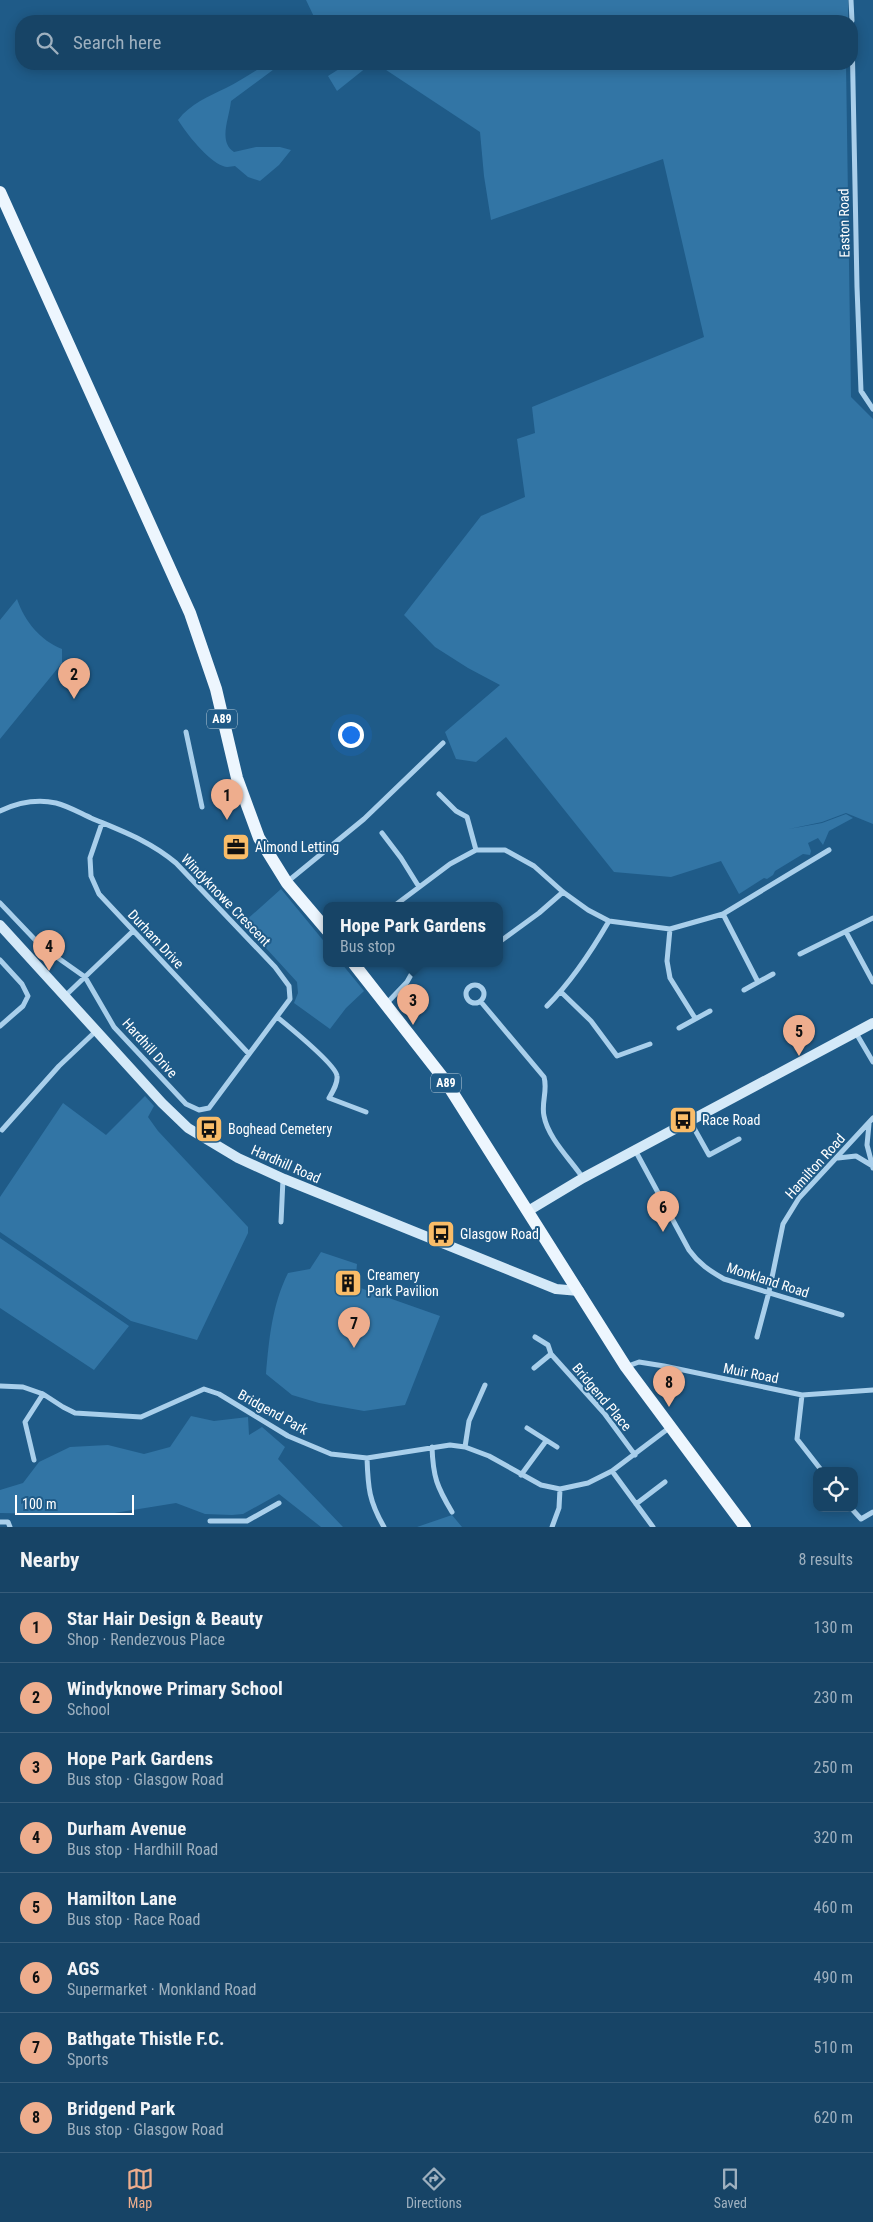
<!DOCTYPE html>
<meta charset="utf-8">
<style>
body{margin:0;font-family:"Roboto Condensed",sans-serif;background:#244e6f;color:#f1f3f6}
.controls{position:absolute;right:15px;bottom:15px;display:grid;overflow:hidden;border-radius:10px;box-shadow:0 2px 12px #0003}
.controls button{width:45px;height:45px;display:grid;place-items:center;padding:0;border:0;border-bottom:1px solid #365c7a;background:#174466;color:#f1f3f6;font:25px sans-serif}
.scale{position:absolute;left:15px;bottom:12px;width:119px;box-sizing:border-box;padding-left:5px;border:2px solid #fff;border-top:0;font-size:14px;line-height:18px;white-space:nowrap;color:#fff;-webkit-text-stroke:4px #1f5b88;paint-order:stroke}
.you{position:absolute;left:350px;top:734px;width:18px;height:18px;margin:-12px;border:4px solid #fff;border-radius:50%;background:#1a73e8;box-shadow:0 0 0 8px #1a73e833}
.badge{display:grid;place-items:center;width:32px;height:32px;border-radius:50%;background:#eead8d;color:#111;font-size:16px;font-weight:700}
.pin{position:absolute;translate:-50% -41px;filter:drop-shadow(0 1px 2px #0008)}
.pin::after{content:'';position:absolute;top:26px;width:18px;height:15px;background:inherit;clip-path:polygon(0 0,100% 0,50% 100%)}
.popup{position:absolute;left:323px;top:902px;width:180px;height:65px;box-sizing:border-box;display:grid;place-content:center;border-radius:10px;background:#174466;filter:drop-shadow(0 1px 4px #0005);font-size:16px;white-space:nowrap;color:#9eb0bf}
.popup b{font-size:19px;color:#f1f3f6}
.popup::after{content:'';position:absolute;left:50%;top:100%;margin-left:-10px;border:10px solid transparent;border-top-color:#174466}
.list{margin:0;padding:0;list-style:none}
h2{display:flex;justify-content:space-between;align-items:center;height:65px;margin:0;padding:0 20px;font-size:21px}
h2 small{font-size:16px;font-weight:400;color:#9eb0bf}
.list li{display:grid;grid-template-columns:32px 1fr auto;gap:15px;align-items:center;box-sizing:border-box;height:70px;padding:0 20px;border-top:1px solid #365c7a}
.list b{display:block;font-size:19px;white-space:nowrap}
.list p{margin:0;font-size:16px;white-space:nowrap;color:#9eb0bf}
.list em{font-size:16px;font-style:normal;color:#9eb0bf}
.icon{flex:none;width:28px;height:28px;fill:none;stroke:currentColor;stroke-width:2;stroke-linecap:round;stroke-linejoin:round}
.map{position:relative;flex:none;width:873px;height:1527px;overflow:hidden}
.search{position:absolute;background:#174466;box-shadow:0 2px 12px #0003;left:15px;right:15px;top:15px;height:55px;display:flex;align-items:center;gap:12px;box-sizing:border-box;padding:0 18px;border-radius:20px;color:#9eb0bf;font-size:19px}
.sheet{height:625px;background:#174466}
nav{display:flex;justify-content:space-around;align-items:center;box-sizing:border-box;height:70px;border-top:1px solid #365c7a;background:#174466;font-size:14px;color:#9eb0bf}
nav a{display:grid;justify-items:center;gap:2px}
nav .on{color:#eead8d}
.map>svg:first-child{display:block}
.green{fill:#3275a5}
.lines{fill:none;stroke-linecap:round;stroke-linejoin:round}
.street{stroke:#a9cfeb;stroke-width:5}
.secondary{stroke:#d4e9f8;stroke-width:10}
.primary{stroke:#edf6fe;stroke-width:12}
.labels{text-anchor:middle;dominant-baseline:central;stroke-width:4;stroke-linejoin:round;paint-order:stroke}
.shield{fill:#1f5b88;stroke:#bccedb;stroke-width:1}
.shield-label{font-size:12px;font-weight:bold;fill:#fff}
.street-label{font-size:14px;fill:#fff;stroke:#1f5b88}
.poi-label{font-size:14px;fill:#fff;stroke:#1f5b88;text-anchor:start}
</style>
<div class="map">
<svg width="873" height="1527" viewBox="0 0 873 1527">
<rect width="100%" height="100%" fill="#1f5b88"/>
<path class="green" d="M306,0h542v21h-532z
M266,64h15l-50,37c-2,19 -13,40 3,51l22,-5h24l11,3 -12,15 -19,16 -12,-4 -13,-11c-3,0 -8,2 -12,0 -16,-6 -36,-32 -45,-46 12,-16 31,-24 48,-32 14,-7 28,-16 40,-24z
M347,64h19l1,3 -30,24 -9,-15z
M377,64h469l5,333 22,22v405l-27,-11 -24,9 -33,7 33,-6 24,-9 7,4 -24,13 -6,14 -5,-7 -10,5 3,8 -1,4 -7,-1 -28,17 -2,4 -6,4 -3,-1 -25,16 -18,-33 -50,16 -57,-5 -108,-135 -30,25 -20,-3 -11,-27 55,-47 -32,-17 -33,-21 -31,-32 77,-99 44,-19 -8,-58 18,-6 -3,-26 172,-70 -41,-178 -172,61 -7,-44 -4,-44z
M17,599c8,23 23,41 45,50v14l-62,76v-119z
M281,889l46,56v19h15l22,27 -18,17 -16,21 -36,-26 4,-10 -1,-11 -54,-59z
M145,1096l9,10 -6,11 10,14 90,96v6l-51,107 -66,-19 -131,-89v-35l63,-94 43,32z
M0,1238l129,88 -35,44 -94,-62z
M321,1252l36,12 -2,22 85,30 -35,89 -41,6 -45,-8 -27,-8 -26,-21c3,-34 6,-69 22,-101l22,-4z
M191,1416l23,5 34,-4 1,18 13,-8 23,20 -7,12 65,68h-22l-42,-33 -36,20 -11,1 -27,-1 -29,-11 -74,12 -102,-2v-23l23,-7 16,-21 31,-15 38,-2 36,9 26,-7z
M452,1515l10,12h-45z"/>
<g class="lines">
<path class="street" d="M851,0l1,21
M852,33l5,254 4,104 12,18
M186,732l16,75
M439,794l17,17 11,6 9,33
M0,811c17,-8 37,-12 56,-8 12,3 24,10 35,15 31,13 59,23 85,45l99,104 14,19 1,13 -81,109 -10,2 -13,-6 -72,-77 -29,-50 -44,-31 -41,-43
M102,823l-12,35 1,18 8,18 150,160
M382,833l19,25 18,29
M287,882l77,-63 79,-76
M394,906l56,-42 26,-14h29l29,16 29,26 25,18 21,11 61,8 53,-15 106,-64
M723,914l35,68
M670,929l-3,32 3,17 25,40
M846,932l27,50
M502,940l37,-27 24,-21
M800,954l73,-36
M0,960l22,24 6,12 -5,10 -23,20
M466 994a9 9 0 1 1 18 0a9 9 0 1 1-18 0Z
M744,990l29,-16
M561,992l30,29 26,35 33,-12
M65,996l67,-64
M481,1002l63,75c4,13 -3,26 0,39 4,22 26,43 39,62
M386,1004l21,-22 10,-18
M547,1006c25,-25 44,-54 62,-85
M277,1017c11,9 59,48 60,59 1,7 -4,15 -8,22l37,14
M679,1028l31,-17
M856,1033l17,29
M690,1121l19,34 30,-16
M869,1124l-2,21 6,23
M2,1130l57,-64 37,-35
M635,1150l54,100c10,14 21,21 35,29l118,36
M838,1158l18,-2 15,9
M281,1222l2,-43
M535,1337l13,8 3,9
M757,1337l12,-45 14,-68 16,-26 74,-80
M628,1366l11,-4 25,4 138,29 71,-5
M534,1368l17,-14 53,59 31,42
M0,1386l23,1 20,7 20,13 12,6 66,4 63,-28 15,5 69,42 43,18 36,4 83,-13 15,2 24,9 52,29 19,4 28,-6 24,-12 57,-43
M802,1395l-5,44 25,32
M527,1428l30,19
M432,1447c1,30 5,40 20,65
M465,1447l4,-26 16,-36
M367,1458c1,30 2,43 17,69
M34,1460l-9,-38 18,-28
M612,1471l41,56
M521,1475l25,-34
M636,1504l29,-22
M851,1508l10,11 12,-7
M210,1521h37l32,-18
M0,1522h8l2,5
M552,1527l7,-19 1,-19"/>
<path class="secondary" d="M0,925l162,178 26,25 50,30 46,21 272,110 23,2
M528,1211l55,-33 290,-155"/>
<path class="primary" d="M0,192l190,421 26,76 21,89 22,60 28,45 40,47
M354,964l90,115 182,288 119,160"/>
</g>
<defs>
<g id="office-square" transform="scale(1.4375)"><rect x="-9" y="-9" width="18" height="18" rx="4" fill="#f9bc68" stroke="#1f5b88"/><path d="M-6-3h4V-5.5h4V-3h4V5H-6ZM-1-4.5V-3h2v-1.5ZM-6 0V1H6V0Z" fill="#111"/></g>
<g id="bus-square" transform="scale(1.4375)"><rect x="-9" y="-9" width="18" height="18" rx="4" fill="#f9bc68" stroke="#1f5b88"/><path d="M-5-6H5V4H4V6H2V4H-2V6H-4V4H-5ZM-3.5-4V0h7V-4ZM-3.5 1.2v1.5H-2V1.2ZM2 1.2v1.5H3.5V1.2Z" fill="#111"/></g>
<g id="building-square" transform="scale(1.4375)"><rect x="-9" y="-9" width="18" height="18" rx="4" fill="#f9bc68" stroke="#1f5b88"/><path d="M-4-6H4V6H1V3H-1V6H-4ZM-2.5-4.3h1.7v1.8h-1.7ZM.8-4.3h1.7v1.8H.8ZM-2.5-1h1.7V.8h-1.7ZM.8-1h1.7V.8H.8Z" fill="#111"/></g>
</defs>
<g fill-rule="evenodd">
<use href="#office-square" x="236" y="847"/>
<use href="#bus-square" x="683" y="1120"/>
<use href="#bus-square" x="209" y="1129"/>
<use href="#bus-square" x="441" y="1234"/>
<use href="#building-square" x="348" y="1283"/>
</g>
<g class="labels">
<g class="shield">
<rect x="207" y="709.5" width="30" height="19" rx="4"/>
<rect x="431" y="1073.5" width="30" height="19" rx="4"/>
</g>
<g class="shield-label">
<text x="222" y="719">A89</text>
<text x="446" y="1083">A89</text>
</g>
<g class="street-label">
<text transform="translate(844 223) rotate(-91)">Easton Road</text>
<text transform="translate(226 900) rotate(46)">Windyknowe Crescent</text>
<text transform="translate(156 939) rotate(47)">Durham Drive</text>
<text transform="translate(150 1048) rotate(48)">Hardhill Drive</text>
<text transform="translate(286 1164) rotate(24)">Hardhill Road</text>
<text transform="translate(815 1166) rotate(-48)">Hamilton Road</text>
<text transform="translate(768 1280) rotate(18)">Monkland Road</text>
<text transform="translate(751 1373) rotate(11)">Muir Road</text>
<text transform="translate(602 1397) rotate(50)">Bridgend Place</text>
<text transform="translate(273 1412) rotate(29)">Bridgend Park</text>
</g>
<g class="poi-label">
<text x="255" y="847">Almond Letting</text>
<text x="702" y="1120">Race Road</text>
<text x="228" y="1129">Boghead Cemetery</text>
<text x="460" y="1234">Glasgow Road</text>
<text x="367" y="1275">Creamery<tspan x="367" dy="16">Park Pavilion</tspan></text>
</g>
</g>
</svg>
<div class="controls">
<button><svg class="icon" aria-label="locate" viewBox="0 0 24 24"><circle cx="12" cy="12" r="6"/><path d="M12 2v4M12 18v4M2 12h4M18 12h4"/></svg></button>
</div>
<div class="scale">100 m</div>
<div class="you"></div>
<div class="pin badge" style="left:227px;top:820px">1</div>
<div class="pin badge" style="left:74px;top:699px">2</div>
<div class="pin badge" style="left:413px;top:1025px">3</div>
<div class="popup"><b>Hope Park Gardens</b>Bus stop</div>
<div class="pin badge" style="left:49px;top:971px">4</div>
<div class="pin badge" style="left:799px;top:1056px">5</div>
<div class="pin badge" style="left:663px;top:1232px">6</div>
<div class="pin badge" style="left:354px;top:1348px">7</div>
<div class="pin badge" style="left:669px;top:1407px">8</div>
<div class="search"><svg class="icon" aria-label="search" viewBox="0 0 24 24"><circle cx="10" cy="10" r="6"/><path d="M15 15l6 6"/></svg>Search here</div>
</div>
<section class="sheet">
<h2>Nearby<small>8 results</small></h2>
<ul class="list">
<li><span class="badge">1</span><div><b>Star Hair Design &amp; Beauty</b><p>Shop · Rendezvous Place</p></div><em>130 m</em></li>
<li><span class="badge">2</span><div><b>Windyknowe Primary School</b><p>School</p></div><em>230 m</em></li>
<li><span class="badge">3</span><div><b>Hope Park Gardens</b><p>Bus stop · Glasgow Road</p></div><em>250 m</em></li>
<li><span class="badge">4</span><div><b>Durham Avenue</b><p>Bus stop · Hardhill Road</p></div><em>320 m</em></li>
<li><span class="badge">5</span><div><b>Hamilton Lane</b><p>Bus stop · Race Road</p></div><em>460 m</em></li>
<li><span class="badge">6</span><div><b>AGS</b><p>Supermarket · Monkland Road</p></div><em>490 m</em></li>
<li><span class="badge">7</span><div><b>Bathgate Thistle F.C.</b><p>Sports</p></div><em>510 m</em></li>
<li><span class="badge">8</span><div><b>Bridgend Park</b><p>Bus stop · Glasgow Road</p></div><em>620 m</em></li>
</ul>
</section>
<nav>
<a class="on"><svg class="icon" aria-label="map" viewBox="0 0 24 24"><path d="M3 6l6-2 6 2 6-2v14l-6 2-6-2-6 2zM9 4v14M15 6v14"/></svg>Map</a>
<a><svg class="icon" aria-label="directions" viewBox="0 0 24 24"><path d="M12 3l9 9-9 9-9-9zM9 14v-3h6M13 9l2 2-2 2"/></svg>Directions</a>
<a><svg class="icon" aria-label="saved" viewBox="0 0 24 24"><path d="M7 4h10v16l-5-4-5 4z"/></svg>Saved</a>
</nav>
